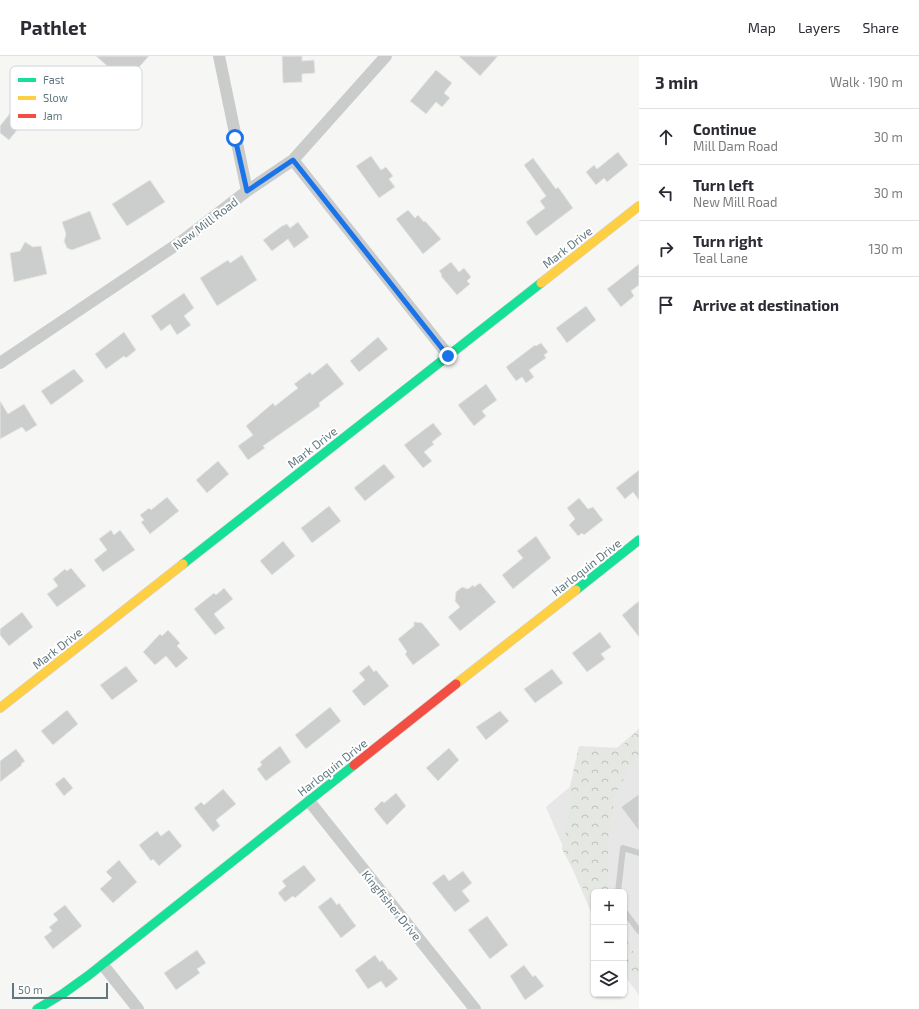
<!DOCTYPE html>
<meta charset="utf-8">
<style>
body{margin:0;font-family:"Exo 2",sans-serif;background:#f2f2f3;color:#2b2b33}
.controls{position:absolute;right:12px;bottom:12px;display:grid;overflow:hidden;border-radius:6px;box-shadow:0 1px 3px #0004}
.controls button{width:36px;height:36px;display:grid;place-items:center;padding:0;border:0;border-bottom:1px solid #e1e1e2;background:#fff;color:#2b2b33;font:20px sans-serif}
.scale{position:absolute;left:12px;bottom:10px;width:96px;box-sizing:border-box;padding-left:4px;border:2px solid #61777f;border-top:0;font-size:11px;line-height:14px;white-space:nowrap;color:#61777f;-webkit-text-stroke:3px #fff;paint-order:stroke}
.stop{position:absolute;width:12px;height:12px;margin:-9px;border:3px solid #1a73e8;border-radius:50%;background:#fff}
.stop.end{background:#1a73e8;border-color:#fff;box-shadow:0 1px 4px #0008}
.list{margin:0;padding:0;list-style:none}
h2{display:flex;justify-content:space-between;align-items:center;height:52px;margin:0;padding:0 16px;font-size:17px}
h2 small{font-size:13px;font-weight:400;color:#7c7c81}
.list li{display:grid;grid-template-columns:26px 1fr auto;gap:12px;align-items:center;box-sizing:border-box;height:56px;padding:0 16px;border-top:1px solid #e1e1e2}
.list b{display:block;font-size:15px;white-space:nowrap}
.list p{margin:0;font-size:13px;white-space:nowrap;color:#7c7c81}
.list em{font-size:13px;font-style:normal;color:#7c7c81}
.icon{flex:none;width:22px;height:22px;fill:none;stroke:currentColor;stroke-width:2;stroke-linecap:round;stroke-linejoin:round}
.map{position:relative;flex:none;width:639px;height:953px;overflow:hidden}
header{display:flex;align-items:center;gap:24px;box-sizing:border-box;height:56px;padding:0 20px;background:#fff;border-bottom:1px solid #e1e1e2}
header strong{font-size:19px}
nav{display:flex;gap:22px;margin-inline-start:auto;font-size:14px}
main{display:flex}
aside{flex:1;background:#fff}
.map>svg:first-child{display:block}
.built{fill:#e6e7e6}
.forest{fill:url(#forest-crowns)}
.building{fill:#cccece;stroke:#e5e5e4}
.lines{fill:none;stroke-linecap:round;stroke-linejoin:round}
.fast-casing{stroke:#d1d3d3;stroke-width:10}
.slow-casing{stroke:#d1d3d3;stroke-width:10}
.jam-casing{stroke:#d1d3d3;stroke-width:10}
.lane{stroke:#cacccc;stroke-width:6}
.street{stroke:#cacccc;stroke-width:12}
.fast{stroke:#16e098;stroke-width:9}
.slow{stroke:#ffcf43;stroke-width:9}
.jam{stroke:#f24e42;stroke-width:9}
.route{stroke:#1a73e8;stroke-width:5}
.labels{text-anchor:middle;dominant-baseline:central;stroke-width:4;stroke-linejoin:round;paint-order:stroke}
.street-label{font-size:12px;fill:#61777f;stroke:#fff}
.key{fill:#fff;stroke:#d0d6d9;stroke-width:1}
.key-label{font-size:11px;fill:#61777f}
</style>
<header>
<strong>Pathlet</strong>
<nav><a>Map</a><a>Layers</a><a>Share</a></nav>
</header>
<main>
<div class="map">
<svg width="639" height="953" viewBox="0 0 639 953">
<defs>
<pattern id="forest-crowns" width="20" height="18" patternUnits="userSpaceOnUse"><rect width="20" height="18" fill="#e5e8e2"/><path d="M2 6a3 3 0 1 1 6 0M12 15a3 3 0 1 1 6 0" fill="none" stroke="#bdc1bc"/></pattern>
</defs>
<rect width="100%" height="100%" fill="#f6f6f5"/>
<path class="built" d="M639,673v266l-15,-20v-83h-30v27l-48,-112z"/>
<path class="forest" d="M639,673v29h-3l-21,36 -7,52v46h-14v17l-32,-60 6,-29 2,-34 9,-40 41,2z
M624,880l15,26v22l-15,-24z"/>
<path class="building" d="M96,0h53l-18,20 -2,-3 -6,7z
M282,0h20v5l12,-1 1,13 -13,1v8l-19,1z
M459,0h39l-18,20z
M436,14l16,13 -8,10 6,5 -8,9 -6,-5 -10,12 -16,-13z
M25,17l22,2 4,4v9l-4,1 -2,29 -4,2 -15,-1 -17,21 -9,-7v-7l15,-19 3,-32 6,1z
M618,96l10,13 -21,17 -3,-4 -8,7 -10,-13 8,-7 3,4z
M371,100l10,14 5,-3 7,9 -4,3 6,8 -16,11 -23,-32z
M533,102l23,31 2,-2 15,21 -37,28 -10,-14 19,-14 -5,-7 6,-5 -22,-31z
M150,124l15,22 -38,24 -15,-22z
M408,154l7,8 3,-3 6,7 1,-1 16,18 -18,15 -27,-35z
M90,155l11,28 -29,11 -5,-2 -3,-7 2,-7 -4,-12z
M298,166l11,15 -15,11 -6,-9 -16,12 -9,-11 19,-14 5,-2 3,4z
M25,186l8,5 8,-1 6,28 -33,8 -4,-29 10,-2z
M242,199l15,25 -40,26 -17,-28 28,-18 2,3z
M451,206l8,10 5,-4 7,9 -4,4 3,3 -13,11 -16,-19 1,-1 -3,-4z
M639,208v21l-8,6 3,5 -13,11 -14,-18z
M184,237l10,15 -10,8 7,9 -14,10 -7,-11 -9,7 -10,-15z
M586,250l10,14 -29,23 -11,-15z
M124,276l12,18 -10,8 -2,-2 -18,13 -11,-15z
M378,281l10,12 -29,23 -9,-11z
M541,287l7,9 -4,3 2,3 -17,12 5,7 -8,6 -4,-6 -6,4 -10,-14 29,-22 1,1z
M327,307l17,21 -25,19 1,3 -57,40 2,2 -17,12 -10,-14 15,-11 -7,-9 27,-23 2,3 23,-18 -4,-4 16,-12 2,3z
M74,313l10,12 -33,24 -10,-14z
M486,328l11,16 -15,11 4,5 -12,10 -16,-21z
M0,345l8,13 16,-10 13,21 -11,7 -4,-5 -22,12z
M433,367l9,11 -10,8 2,2 -10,8 8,9 -9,7 -19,-23z
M218,405l11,13 -22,19 -11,-13z
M384,408l11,13 -30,24 -11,-13z
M639,414v30l-6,-8 -8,7 -9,-11z
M167,441l12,14 -29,23 -9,-12 3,-2 -4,-5 9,-7 2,2z
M579,442l9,11 5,-2 10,13 -19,15 -2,-2 -4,3 -9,-11 6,-6 -8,-11z
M329,450l12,15 -29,22 -11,-15z
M111,474l3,5 6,-5 15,20 -32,22 -9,-12 13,-10 -8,-11z
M536,480l15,22 -38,31 -11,-14 21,-17 -6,-7z
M283,485l12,15 -23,19 -12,-14z
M71,512l15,18 -29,21 -10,-13 11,-8 -5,-7 12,-10 2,2z
M480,527l16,19 -36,29 -12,-14 12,-10 -5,-6 1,-9 6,-5 6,2 5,-4 1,2z
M224,532l9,11 -19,15 11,14 -10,7 -21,-26 20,-16 2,2z
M639,545v36l-17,-22z
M22,556l11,15 -24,19 -9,-11v-6z
M414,566l8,1 18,22 -27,20 -8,-11 2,-2 -9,-13 16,-13z
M168,574l12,13 -3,3 11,12 -12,10 -10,-12 -11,9 -12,-13 17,-18 2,2z
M600,576l11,15 -10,7 4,5 -18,13 -15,-19z
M369,609l5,7 2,-2 13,16 -25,20 -12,-15 13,-11 -6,-7z
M126,610l12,15 -26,19 -12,-15z
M552,613l11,14 -28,20 -11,-14z
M330,651l11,14 -35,28 -11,-14z
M67,654l11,14 -25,21 -12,-14z
M500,655l9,10 -23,19 -10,-13z
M280,690l11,16 -25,19 -9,-12 5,-4 -2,-3z
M449,692l10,12 -21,21 -12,-13z
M16,693l9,12 -4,3 1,1 -22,17v-21z
M64,721l9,11 -9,8 -9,-12z
M223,733l13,15 -20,16 4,6 -7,6 -19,-24 7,-6 3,3z
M396,737l10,13 -19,19 -13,-16 8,-8 2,2z
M639,738v37l-18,-24z
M169,774l13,16 -23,20 -6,-7 -2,2 -12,-16 18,-14 4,5z
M119,804l18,22 -24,21 -13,-14 12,-11 -6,-6z
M304,809l12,15 -21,18 -2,-2 -8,6 -7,-9 8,-7 -4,-5z
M463,815l9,12 -10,8 8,10 -15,11 -23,-29 12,-9 5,7z
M331,841l6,8 2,-2 17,23 -15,12 -23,-31z
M65,849l17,21 -29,23 -9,-12 8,-6 -3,-4 9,-7 -5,-6z
M487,860l21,29 -18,14 -22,-29z
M197,894l9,13 -9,6 3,4 -24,17 -12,-17z
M375,899l5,7 2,-2 7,10 1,-1 8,10 -12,9 -5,-7 -13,8 -13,-19z
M524,909l9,12 2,-2 9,11 -19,14 -15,-24z"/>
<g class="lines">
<g class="fast-casing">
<path id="fast" d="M183,508l358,-281
M576,534l63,-50
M37,953l27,-16 25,-18 265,-210"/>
</g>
<g class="slow-casing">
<path id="slow" d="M541,227l98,-77
M456,628l120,-94
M0,652l183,-144"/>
</g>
<g class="jam-casing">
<path id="jam" d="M354,709l102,-81"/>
</g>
<path class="lane" d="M618,836l5,-44 16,5
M624,855l15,20"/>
<path class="street" d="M219,0l28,135
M293,104l155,195
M0,307l182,-122 65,-50 46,-31 93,-104
M309,745l166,208
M103,909l35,44"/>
<use href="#fast" class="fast"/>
<use href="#slow" class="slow"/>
<use href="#jam" class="jam"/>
</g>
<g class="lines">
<path class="route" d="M235,82l12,53 46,-31 155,196"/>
</g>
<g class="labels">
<g class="street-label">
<text transform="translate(205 167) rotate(-37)">New Mill Road</text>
<text transform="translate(567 191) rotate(-38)">Mark Drive</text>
<text transform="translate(312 391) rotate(-38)">Mark Drive</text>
<text transform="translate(586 511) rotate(-38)">Harloquin Drive</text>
<text transform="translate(57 592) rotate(-38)">Mark Drive</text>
<text transform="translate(332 711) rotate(-38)">Harloquin Drive</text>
<text transform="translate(392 849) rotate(51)">Kingfisher Drive</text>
</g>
</g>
<rect x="10" y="10" width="132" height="64" rx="6" class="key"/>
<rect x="18" y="22" width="18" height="4" fill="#16e098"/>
<rect x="18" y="40" width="18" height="4" fill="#ffcf43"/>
<rect x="18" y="58" width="18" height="4" fill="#f24e42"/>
<g class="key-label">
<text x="43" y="28">Fast</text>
<text x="43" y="46">Slow</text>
<text x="43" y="64">Jam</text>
</g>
</svg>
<div class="controls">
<button>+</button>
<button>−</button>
<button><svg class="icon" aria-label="layers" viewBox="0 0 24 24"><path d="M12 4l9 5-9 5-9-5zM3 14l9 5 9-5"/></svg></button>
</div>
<div class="scale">50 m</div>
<div class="stop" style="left:235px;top:82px"></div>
<div class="stop end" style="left:448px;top:300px"></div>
</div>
<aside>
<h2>3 min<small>Walk · 190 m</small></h2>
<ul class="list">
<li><svg class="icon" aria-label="ahead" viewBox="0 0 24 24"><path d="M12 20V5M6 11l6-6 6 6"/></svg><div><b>Continue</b><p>Mill Dam Road</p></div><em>30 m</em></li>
<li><svg class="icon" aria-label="left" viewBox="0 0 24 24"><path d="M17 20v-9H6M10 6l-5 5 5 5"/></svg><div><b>Turn left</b><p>New Mill Road</p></div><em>30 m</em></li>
<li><svg class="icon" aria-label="right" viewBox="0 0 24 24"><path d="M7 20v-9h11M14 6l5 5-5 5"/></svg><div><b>Turn right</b><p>Teal Lane</p></div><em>130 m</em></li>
<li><svg class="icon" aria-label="arrive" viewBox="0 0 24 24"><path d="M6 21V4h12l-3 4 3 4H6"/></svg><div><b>Arrive at destination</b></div></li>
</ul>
</aside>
</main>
